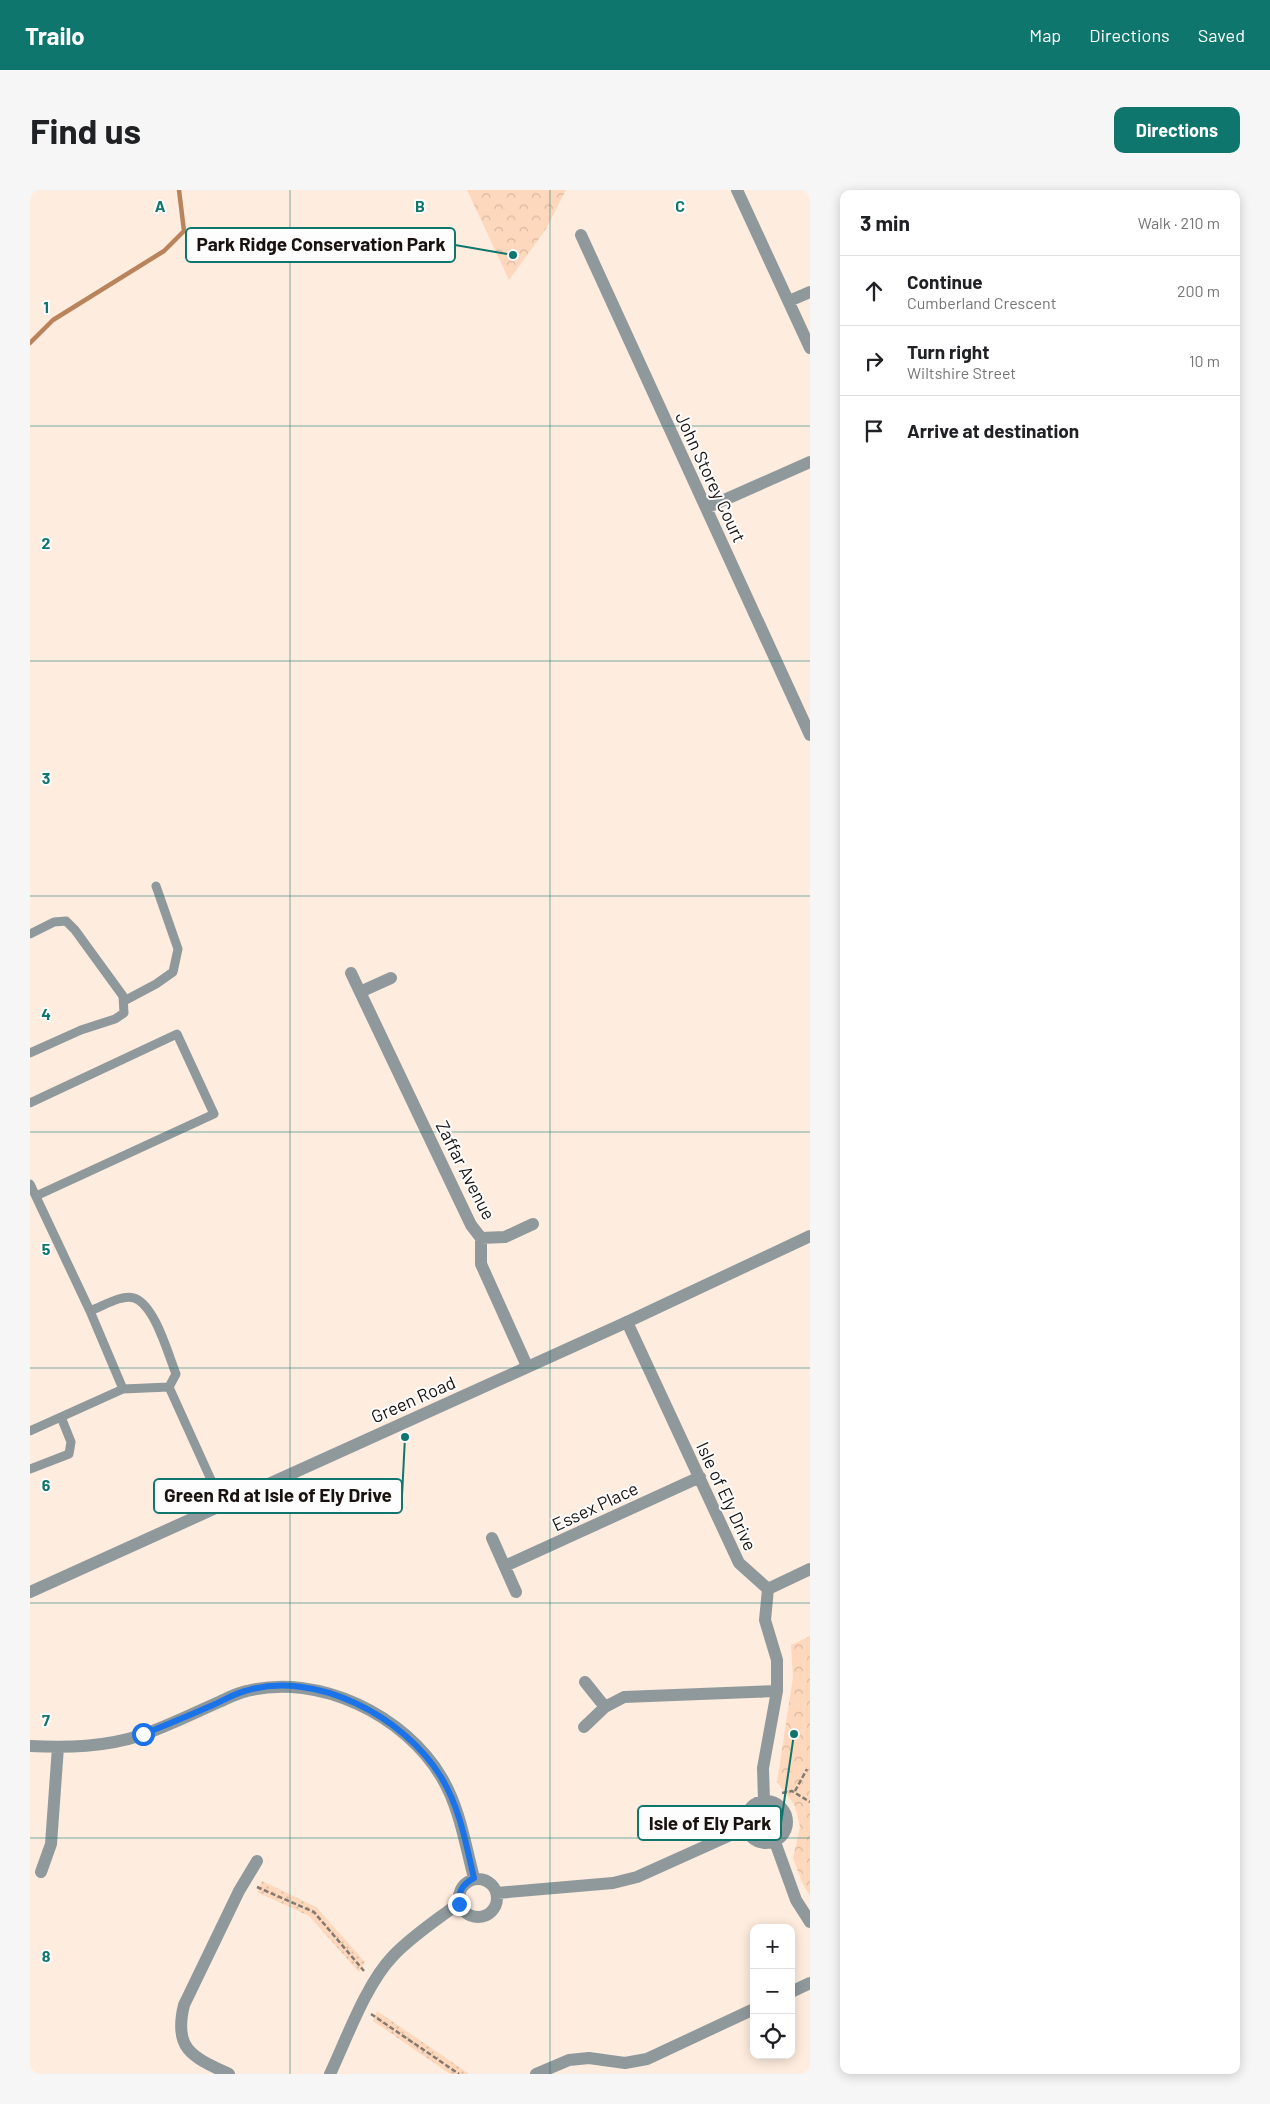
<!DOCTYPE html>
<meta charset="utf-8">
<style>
body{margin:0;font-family:Barlow,sans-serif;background:#f6f6f6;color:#202124}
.controls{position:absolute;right:15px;bottom:15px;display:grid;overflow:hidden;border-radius:10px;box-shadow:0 2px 12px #0003}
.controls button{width:45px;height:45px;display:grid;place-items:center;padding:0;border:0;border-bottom:1px solid #e0e0e0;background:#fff;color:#202124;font:25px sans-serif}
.stop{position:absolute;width:15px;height:15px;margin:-11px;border:4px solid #1a73e8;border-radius:50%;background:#fff}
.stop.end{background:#1a73e8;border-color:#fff;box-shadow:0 1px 5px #0008}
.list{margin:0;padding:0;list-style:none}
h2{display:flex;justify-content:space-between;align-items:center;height:65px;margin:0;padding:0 20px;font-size:21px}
h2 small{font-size:16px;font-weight:400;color:#757577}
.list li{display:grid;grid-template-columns:32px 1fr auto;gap:15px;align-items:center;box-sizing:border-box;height:70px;padding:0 20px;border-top:1px solid #e0e0e0}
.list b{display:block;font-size:19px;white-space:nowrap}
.list p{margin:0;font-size:16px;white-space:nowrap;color:#757577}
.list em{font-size:16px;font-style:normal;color:#757577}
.icon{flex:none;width:28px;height:28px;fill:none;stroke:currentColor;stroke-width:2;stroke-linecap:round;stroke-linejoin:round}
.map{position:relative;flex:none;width:780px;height:1884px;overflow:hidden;border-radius:10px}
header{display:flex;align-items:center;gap:30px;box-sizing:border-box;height:70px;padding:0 25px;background:#0f766e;color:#fff}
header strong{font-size:24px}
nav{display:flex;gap:28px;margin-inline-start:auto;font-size:18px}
.intro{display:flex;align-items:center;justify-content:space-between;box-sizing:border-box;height:120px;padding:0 30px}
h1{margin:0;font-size:35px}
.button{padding:12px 22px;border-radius:10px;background:#0f766e;color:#fff;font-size:18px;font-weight:700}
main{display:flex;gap:30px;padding:0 30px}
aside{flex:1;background:#fff;border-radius:10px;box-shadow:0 2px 12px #0003}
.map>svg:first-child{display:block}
.grass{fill:url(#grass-dots)}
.park{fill:url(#park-crowns)}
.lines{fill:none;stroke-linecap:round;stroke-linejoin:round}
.stream{stroke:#b9845b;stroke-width:4.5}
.path{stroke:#84786f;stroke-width:2.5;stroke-dasharray:5 2.5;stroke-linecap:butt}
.service{stroke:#8f999c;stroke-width:9}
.minor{stroke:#8f999c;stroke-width:12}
.tertiary{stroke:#8f999c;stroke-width:12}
.route{stroke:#1a73e8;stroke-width:6}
.grid{fill:none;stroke:#0f766e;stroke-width:1;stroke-opacity:0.55}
.labels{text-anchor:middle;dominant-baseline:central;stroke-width:4;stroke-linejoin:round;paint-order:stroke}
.street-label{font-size:18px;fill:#19120e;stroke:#fdfdfd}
.grid-label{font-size:16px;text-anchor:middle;font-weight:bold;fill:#0f766e;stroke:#fdfdfd;stroke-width:4;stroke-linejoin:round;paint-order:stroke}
.leader{fill:none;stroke:#0f766e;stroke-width:2}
.callout-dot{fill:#0f766e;stroke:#fdfdfd;stroke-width:2}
.callout{fill:#fdfdfd;stroke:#0f766e;stroke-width:2}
.callout-label{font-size:19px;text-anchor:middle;font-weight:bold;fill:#19120e}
</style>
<header>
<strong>Trailo</strong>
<nav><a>Map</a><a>Directions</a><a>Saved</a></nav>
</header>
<div class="intro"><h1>Find us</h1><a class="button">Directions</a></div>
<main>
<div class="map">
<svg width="780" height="1884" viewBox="0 0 780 1884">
<defs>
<pattern id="grass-dots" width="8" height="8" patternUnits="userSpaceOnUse" patternTransform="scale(1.25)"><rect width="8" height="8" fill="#fed8bc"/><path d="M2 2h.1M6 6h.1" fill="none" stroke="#d9b8a0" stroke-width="1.8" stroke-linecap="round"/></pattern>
<pattern id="park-crowns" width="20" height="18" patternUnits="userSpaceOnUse" patternTransform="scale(1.25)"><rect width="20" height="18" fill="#fed8bc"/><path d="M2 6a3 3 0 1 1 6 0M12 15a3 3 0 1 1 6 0" fill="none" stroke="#d9b8a0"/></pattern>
</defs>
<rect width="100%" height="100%" fill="#feecde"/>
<path class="grass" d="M232,1691l54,26 49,55 -6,10 -50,-56 -52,-24z
M347,1821l91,62v1h-18l-77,-53z"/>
<path class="park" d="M437,0h99l-20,39 -37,51z
M780,1446v260l-8,-14 -9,-24 7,-31 -5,-21 -18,-24 16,-105 -2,-32z"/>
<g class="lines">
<path class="stream" d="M0,153l23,-23 111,-69 20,-20 -5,-41"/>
<path class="path" d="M765,1601l12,-22
M752,1603l10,-2 18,11
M227,1697l57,25 50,59
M341,1824l88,60"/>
<path class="service" d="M0,744l24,-12 12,-1 9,9 48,66 1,17 -9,6 -34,11 -51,23
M94,811l32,-17 17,-12 5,-23 -22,-63
M0,913l147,-69 37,80 -178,82
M0,994l60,127 33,78
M139,1197l53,117
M0,1241l93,-42 46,-2 7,-13c-8,-20 -21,-69 -42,-76 -13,-4 -32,9 -44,13
M0,1279l39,-15 2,-12 -10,-25"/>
<path class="minor" d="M707,0l73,158
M551,45l229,500
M759,111l21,-9
M676,318l104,-46
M321,783l120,252 10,13v26l46,102
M330,802l31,-14
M451,1048l24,-1 28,-13
M597,1132l112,241 29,26 -3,31 12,40v31l-14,77 1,33
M462,1348l24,54
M475,1376l195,-89
M738,1399l42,-20
M575,1517l19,-10 153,-6
M554,1537l21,-20 -20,-25
M0,1556c38,2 75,1 112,-11 26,-9 52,-22 77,-33 9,-4 18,-9 28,-11 72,-18 158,24 195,87 18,31 23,66 32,100
M715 1632a21 21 0 1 1 42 0a21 21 0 1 1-42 0Z
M745,1652l21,58 14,22
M11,1682l10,-28 7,-97
M429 1708a19 19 0 1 1 38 0a19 19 0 1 1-38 0Z
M467,1703l116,-10 24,-6 109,-49
M761,1802l19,-9
M199,1884c-36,-17 -56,-24 -45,-69l55,-114 18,-30
M300,1884c17,-36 36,-90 63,-118 20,-21 44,-36 66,-53
M506,1884l33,-14 20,-2 36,5 22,-4 107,-50"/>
<path class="tertiary" d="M0,1402l597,-270 183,-86"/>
</g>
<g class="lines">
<path class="route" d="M113,1544c24,-9 47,-19 70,-29 11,-5 21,-11 32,-14 70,-22 160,26 196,86 19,31 25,67 33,101 -11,6 -16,13 -15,26"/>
</g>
<path class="grid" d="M260,0v1884M520,0v1884M0,236h780M0,471h780M0,706h780M0,942h780M0,1178h780M0,1413h780M0,1648h780"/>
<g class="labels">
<g class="street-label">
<text transform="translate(681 287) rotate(65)">John Storey Court</text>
<text transform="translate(436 980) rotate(63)">Zaffar Avenue</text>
<text transform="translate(383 1209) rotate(-24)">Green Road</text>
<text transform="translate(697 1306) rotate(65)">Isle of Ely Drive</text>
<text transform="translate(565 1316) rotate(-25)">Essex Place</text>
</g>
</g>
<g class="grid-label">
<text x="130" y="22">A</text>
<text x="390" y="22">B</text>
<text x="650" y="22">C</text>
<text x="16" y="123">1</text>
<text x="16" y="359">2</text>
<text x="16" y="594">3</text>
<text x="16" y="830">4</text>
<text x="16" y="1065">5</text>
<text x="16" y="1301">6</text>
<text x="16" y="1536">7</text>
<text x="16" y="1772">8</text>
</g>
<path class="leader" d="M483 65L425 55M375 1247L372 1306M764 1544L751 1633"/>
<g class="callout-dot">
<circle cx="483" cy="65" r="5"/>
<circle cx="375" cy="1247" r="5"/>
<circle cx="764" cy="1544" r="5"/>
</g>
<g class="callout">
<rect x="156" y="38" width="269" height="34" rx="5"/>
<rect x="124" y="1289" width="248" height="34" rx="5"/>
<rect x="608" y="1616" width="143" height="34" rx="5"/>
</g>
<g class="callout-label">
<text x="291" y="61">Park Ridge Conservation Park</text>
<text x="248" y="1312">Green Rd at Isle of Ely Drive</text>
<text x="680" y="1640">Isle of Ely Park</text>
</g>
</svg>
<div class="controls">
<button>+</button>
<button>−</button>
<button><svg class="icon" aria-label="locate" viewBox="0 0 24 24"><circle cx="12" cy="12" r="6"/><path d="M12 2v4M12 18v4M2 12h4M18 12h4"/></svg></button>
</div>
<div class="stop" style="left:113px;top:1544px"></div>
<div class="stop end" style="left:429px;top:1714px"></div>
</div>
<aside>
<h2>3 min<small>Walk · 210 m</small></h2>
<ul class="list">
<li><svg class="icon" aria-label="ahead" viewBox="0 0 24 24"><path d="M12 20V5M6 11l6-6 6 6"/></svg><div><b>Continue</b><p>Cumberland Crescent</p></div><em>200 m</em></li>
<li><svg class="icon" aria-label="right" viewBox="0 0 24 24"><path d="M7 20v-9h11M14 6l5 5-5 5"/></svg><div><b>Turn right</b><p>Wiltshire Street</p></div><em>10 m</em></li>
<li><svg class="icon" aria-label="arrive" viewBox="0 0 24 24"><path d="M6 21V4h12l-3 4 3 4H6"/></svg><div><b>Arrive at destination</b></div></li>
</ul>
</aside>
</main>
